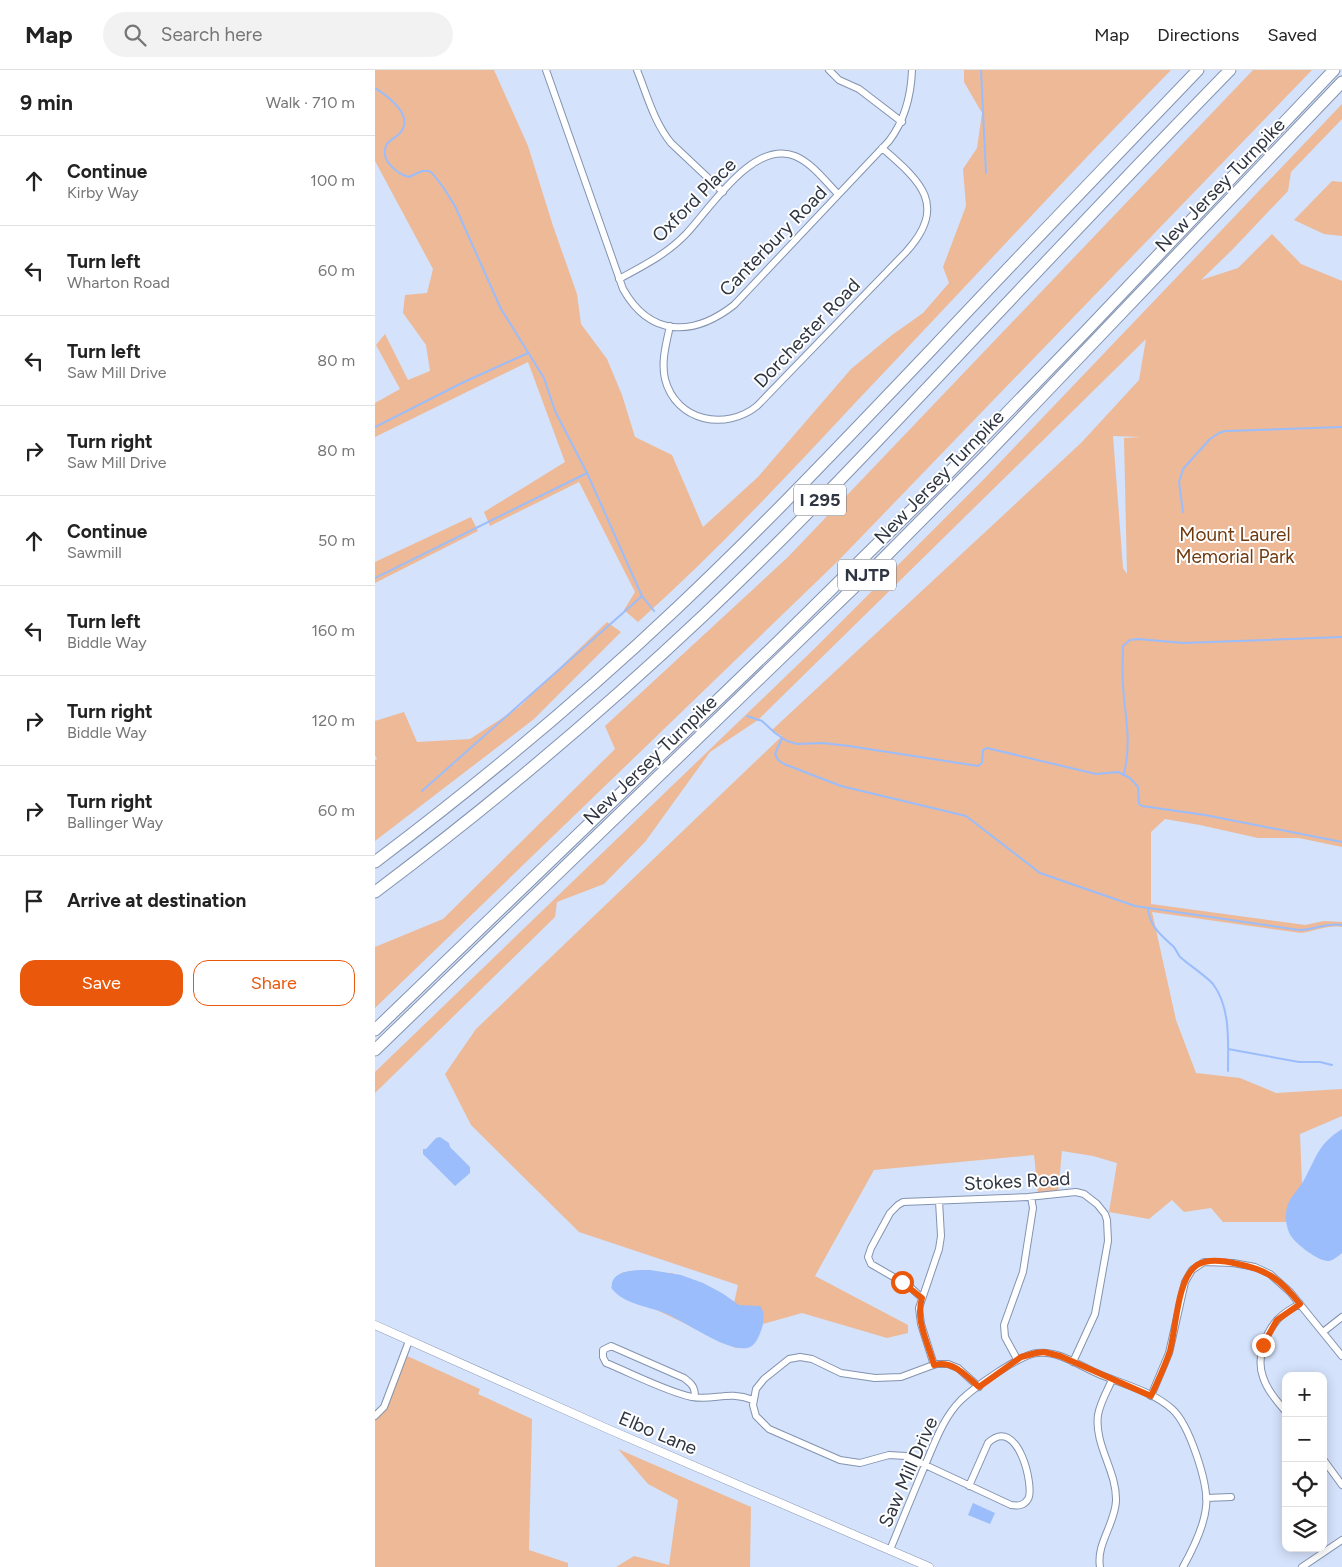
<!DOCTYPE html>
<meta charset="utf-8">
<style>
body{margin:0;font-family:Figtree,sans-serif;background:#f2f2f2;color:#222}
.controls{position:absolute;right:15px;bottom:15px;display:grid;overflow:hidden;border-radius:10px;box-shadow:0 2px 12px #0003}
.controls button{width:45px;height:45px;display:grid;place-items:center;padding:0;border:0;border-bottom:1px solid #e0e0e0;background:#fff;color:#222;font:25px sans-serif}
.stop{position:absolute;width:15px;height:15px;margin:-11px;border:4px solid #ea580c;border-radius:50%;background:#fff}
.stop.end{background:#ea580c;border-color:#fff;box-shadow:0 1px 5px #0008}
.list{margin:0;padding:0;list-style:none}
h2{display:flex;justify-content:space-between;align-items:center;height:65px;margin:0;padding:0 20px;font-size:21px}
h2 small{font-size:16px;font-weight:400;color:#767676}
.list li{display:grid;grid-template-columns:32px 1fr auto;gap:15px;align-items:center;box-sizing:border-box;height:90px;padding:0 20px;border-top:1px solid #e0e0e0}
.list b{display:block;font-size:19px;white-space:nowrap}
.list p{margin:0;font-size:16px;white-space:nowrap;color:#767676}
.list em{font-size:16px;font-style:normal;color:#767676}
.actions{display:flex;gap:10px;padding:15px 20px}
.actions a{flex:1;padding:11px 0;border:1px solid #ea580c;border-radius:15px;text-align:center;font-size:18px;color:#ea580c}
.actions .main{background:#ea580c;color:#fff}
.icon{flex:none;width:28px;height:28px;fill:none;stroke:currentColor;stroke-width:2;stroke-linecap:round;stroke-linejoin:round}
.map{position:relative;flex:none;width:967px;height:1497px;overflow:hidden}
header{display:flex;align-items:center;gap:30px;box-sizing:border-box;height:70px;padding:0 25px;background:#fff;border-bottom:1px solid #e0e0e0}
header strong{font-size:24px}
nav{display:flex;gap:28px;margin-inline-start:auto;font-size:18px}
.search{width:350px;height:45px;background:#f2f2f2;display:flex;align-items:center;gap:12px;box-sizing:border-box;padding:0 18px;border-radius:28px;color:#767676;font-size:19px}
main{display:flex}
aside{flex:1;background:#fff}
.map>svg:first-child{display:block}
.green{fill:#edb996;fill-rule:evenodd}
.water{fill:#9bbdfb}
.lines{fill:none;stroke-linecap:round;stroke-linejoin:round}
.stream{stroke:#9bbdfb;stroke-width:2}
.minor-casing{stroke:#8393b0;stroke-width:8}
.tertiary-casing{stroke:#8393b0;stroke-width:9}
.motorway-casing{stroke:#8393b0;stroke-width:13}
.minor{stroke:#fff;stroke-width:6}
.tertiary{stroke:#fff;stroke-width:8}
.motorway{stroke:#fff;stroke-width:11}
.route{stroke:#ea580c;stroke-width:6}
.labels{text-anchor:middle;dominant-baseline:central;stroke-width:4;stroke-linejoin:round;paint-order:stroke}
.shield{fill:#fff;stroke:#6d727b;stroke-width:1}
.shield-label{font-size:18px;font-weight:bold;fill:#2f3642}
.street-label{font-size:19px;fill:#2f3642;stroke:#fff}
.park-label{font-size:19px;fill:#6e3a0f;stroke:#fff}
</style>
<header>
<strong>Map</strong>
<div class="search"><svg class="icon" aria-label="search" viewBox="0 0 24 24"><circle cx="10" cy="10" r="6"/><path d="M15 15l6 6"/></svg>Search here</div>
<nav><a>Map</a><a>Directions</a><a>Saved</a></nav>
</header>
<main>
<aside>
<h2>9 min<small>Walk · 710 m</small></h2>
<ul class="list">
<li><svg class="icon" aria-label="ahead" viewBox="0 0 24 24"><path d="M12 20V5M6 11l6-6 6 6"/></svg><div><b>Continue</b><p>Kirby Way</p></div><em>100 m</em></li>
<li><svg class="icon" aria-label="left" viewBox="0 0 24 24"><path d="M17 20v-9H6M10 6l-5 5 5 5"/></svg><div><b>Turn left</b><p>Wharton Road</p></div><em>60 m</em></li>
<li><svg class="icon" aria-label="left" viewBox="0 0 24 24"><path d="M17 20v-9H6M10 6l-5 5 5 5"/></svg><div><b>Turn left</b><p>Saw Mill Drive</p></div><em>80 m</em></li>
<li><svg class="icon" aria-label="right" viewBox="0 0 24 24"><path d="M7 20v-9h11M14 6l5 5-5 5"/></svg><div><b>Turn right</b><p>Saw Mill Drive</p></div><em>80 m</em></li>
<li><svg class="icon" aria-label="ahead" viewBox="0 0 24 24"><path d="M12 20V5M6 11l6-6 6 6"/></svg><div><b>Continue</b><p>Sawmill</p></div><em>50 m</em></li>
<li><svg class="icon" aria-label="left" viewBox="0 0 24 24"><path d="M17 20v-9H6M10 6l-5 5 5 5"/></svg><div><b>Turn left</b><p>Biddle Way</p></div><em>160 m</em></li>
<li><svg class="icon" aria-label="right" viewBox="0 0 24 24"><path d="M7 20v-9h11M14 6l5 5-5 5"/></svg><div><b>Turn right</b><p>Biddle Way</p></div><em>120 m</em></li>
<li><svg class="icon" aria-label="right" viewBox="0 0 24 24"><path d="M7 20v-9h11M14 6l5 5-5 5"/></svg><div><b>Turn right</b><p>Ballinger Way</p></div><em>60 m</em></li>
<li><svg class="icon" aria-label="arrive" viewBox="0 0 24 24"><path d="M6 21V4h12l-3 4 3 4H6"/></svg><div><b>Arrive at destination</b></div></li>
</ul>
<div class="actions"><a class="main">Save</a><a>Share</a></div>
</aside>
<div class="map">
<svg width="967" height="1497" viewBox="0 0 967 1497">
<rect width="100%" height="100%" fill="#d4e2fb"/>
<path class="green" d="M0,0h119l34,76 25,80 24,68 4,30 26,35 15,36 13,42 37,18 31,72 55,-50 93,-108 41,-34 31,-22 26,-30 -6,-16 23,-61 -3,-37 14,-21 5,-35 -18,-31v-12h207c-107,109 -210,222 -316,333 -70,75 -140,150 -217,219l-14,-12 11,-18 -56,-110 -89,44 -6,-14 81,-50 -37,-100 -153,75v-34l25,-14 -24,-44 9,-11 23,46 22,-9 -4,-26 -23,-32 2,-18 22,-2 6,-24 -58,-108z
M878,0h59l-473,490 -464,448v-61l68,-28 172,-170 -10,-23 183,-169z
M967,34v15l-51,53 -3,19 -56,59 -31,30 37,-12 34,-34 29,30 41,17v566l-43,-9h-41l-58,-13 -35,-6 -14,13v72l154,21 19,-4 18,1v5c-15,-2 -26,4 -41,6l-149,-21 24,108 20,53 44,5 36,15 66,-4v27l-42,18 2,49 -16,39h-63l-12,-14 -27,4 -12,-12 -23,19 -40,-7 8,-49 -24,-7 -31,-5 -4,42 -20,2 -4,-40 -160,15 -59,106 93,49v8l-21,5 -85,-25 -39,11 -10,21 -17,3 -125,-60 12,-16 49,1 62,30 4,-18 -159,-53 -108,-107 -26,-51 31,-45 306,-293 -10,-6 309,-287 58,-63 7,-41 -388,381 -48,32 -65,90 -41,42 -47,18 -2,15 -180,176v-21l438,-422 172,-172zM738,366l28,1 -17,1 3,136 -4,-6z
M957,111l10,1v54l-18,-2 -30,-14z
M96,447l7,14 -103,52v-21z
M232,552l14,10 -87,87 -159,122v-81l2,-1 -2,-4v-34l29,-9 13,30 53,-3 49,-32z
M30,1285l75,34 -2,5 54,25 -3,131 39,13v4h-193v-150l5,-1z
M243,1379l133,58 -1,60h-134l18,-11 35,9 9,-65 -30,-16z"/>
<path class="water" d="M967,1059v124c-4,3 -8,7 -13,8 -10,1 -33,-17 -38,-25 -3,-4 -4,-10 -5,-15 -1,-22 8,-24 18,-41 13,-23 13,-35 38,-51z
M65,1067l9,6 1,4 20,20v6l-15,13 -32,-32v-5h3l10,-11z
M275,1200l31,5 22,8 19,10 17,12 21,1c5,6 4,14 2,22 -3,8 -6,18 -15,20 -20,4 -61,-26 -80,-34 -18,-8 -42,-9 -55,-25 -3,-20 25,-19 38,-19z
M598,1433l22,10 -5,11 -22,-9z"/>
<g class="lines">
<path class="stream" d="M606,0l5,103
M0,18c13,8 40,28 25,45 -4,5 -12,7 -14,13 -6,14 11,28 23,31l13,-6h7l4,3 10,13 12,19 46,103 43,69 11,33 32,62 55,123 12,15
M0,357l89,-45 64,-29
M808,442l-4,-30 4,-13 27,-30 9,-6 6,-2 117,-4
M0,508l212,-105
M372,646l15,5 13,12 12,8 10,3 26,-1 26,3 129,20 4,-3 1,-13 4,-2 109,26 22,-2 12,6 8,9 1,17 3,2 63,9 137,27
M407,668l-7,16 3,6 6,4 57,22 125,30 74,57 95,33 164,24c17,0 26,-8 43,-5
M749,704c8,-35 1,-55 -1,-89 -1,-13 0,-26 0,-39l7,-6 8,-1 46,4 158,-6
M47,721l220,-195
M773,839c2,18 13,26 25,37 3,3 4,7 7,11 8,7 27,20 33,27 18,24 15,58 15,87
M853,979l71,13h21l12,3"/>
<g class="minor-casing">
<path id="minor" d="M171,0l77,219c27,48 70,48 111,16l155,-164c16,-21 22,-44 23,-71
M262,0c10,25 17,52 34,73l52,49
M454,0l10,10 20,9 43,33
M244,209c24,-13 48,-25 67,-45 24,-25 67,-95 109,-78 17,7 30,25 43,38
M295,256c-4,18 -9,36 -5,53 11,43 61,52 92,27l149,-154c43,-47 14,-71 -24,-104
M547,1228l-13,-12 -38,-22 -3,-7 3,-9 19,-35 8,-8 5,-3 125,-5 48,-5 8,2 13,10 8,10 2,6 1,21 -13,73 -22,48
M948,1262l19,-15
M642,1289l-12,-22 -1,-12 19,-53 10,-64 -2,-11
M559,1295l-13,-41 -2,-16 20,-59 2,-13 -2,-35
M776,1326l18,-43 16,-71 7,-12 12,-8 29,1 22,4 15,7 20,18 52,64
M320,1327c0,-10 -3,-13 -11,-19l-73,-32 -8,4v7l3,6c25,10 61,29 86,34 23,4 36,-7 61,3
M911,1342c-9,-11 -19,-22 -23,-35 -7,-19 2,-44 15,-58 6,-6 14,-11 22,-15
M0,1346l9,-9 25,-66
M948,1389l19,26
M594,1416l19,-43c30,-29 47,45 40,56 -4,7 -10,7 -17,6l-105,-49 -17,-1 -29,8 -20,-3 -71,-31 -13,-13 -3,-11 3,-16 8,-10 25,-20 11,-2 12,2 29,14 34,5 26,-1 35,-13h12l10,4 21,19
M831,1428l25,-1
M515,1480c11,-27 22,-54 33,-80 11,-25 19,-51 38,-70 14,-13 58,-45 76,-47 22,-3 44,14 64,22 23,9 52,17 71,34 17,15 37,75 34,98 -2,20 -13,42 -23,60
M725,1497c-4,-23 15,-43 16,-66 1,-30 -22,-56 -18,-86 2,-12 9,-24 14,-35
M927,1497l40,-27"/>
</g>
<g class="tertiary-casing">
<path id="tertiary" d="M0,1255l233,104 321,138"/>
</g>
<g class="motorway-casing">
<path id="motorway" d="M0,792c106,-80 207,-164 303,-255 88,-83 171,-171 254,-258 88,-94 177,-186 266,-279
M0,822c115,-86 224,-178 329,-277 95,-90 185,-186 275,-282 83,-88 166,-176 251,-263
M0,960l406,-391 155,-153 150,-155 248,-261
M0,980l497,-480 111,-112 359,-376"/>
</g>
<use href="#minor" class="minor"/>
<use href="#tertiary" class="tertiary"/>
<use href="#motorway" class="motorway"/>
</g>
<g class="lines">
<path class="route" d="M527,1212l20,16c-7,23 6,44 12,67 19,-5 31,10 45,22l42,-30 15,-4 8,-1 16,4 91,40c7,-15 14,-30 19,-45 6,-22 7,-73 27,-86 11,-7 29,-4 41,-1 30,6 43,16 62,40l-23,16 -14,25"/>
</g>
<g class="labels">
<g class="shield">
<rect x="419" y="414.5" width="52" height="31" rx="4"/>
<rect x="463" y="489.5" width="58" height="31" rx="4"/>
</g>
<g class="shield-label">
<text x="445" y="430">I 295</text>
<text x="492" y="505">NJTP</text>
</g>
<g class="street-label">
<text transform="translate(845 115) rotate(-46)">New Jersey Turnpike</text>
<text transform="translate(319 130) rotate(-45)">Oxford Place</text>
<text transform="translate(398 171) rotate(-46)">Canterbury Road</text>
<text transform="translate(432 263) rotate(-46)">Dorchester Road</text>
<text transform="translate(564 407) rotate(-46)">New Jersey Turnpike</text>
<text transform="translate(275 690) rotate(-44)">New Jersey Turnpike</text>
<text transform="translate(642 1111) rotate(-3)">Stokes Road</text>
<text transform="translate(283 1363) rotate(23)">Elbo Lane</text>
<text transform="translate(533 1402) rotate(-66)">Saw Mill Drive</text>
</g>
<g class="park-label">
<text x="860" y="464">Mount Laurel<tspan x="860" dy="22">Memorial Park</tspan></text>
</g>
</g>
</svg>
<div class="controls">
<button>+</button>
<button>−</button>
<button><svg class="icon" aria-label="locate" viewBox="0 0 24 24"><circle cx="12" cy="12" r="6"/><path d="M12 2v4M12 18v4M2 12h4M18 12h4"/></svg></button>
<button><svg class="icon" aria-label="layers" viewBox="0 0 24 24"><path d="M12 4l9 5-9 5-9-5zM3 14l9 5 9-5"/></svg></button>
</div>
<div class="stop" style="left:527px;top:1212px"></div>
<div class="stop end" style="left:888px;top:1275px"></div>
</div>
</main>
